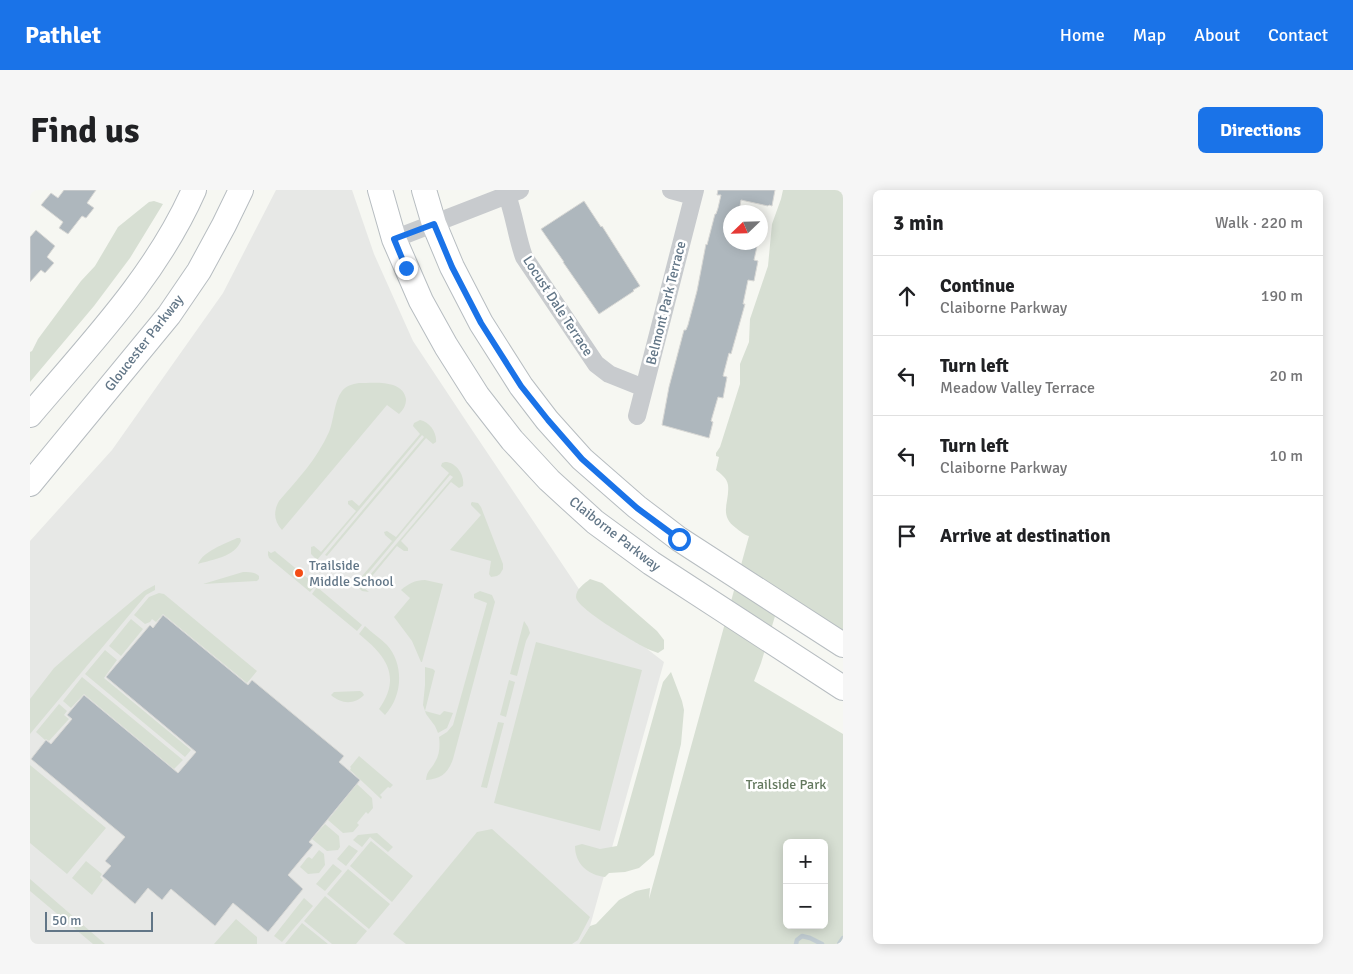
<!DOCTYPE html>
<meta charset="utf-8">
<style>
body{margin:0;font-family:Signika,sans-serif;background:#f6f6f6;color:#202124}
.controls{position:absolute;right:15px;bottom:15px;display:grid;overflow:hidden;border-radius:8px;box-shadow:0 2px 12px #0003}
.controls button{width:45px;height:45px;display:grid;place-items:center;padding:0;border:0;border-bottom:1px solid #e0e0e0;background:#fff;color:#202124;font:25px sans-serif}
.compass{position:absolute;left:693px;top:15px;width:45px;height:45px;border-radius:50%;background:#fff;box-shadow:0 2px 12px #0003;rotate:247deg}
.scale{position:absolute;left:15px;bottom:12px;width:108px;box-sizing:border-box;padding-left:5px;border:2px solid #627687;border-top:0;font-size:14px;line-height:18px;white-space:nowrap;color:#627687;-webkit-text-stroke:4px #fff;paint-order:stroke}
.stop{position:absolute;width:15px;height:15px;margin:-11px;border:4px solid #1a73e8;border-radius:50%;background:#fff}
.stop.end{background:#1a73e8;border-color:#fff;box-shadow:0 1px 5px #0008}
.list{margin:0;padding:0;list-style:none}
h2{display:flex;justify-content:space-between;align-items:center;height:65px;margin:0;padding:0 20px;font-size:21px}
h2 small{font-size:16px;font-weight:400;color:#757577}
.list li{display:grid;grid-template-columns:32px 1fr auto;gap:15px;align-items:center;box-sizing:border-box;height:80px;padding:0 20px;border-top:1px solid #e0e0e0}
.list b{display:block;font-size:19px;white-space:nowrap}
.list p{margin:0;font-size:16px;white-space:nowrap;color:#757577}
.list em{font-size:16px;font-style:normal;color:#757577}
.icon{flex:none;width:28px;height:28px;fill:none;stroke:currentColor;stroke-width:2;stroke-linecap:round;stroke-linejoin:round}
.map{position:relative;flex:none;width:813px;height:754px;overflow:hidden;border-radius:8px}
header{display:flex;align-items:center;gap:30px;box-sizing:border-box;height:70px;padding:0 25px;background:#1a73e8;color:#fff}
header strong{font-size:24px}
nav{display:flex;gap:28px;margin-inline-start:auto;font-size:18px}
.intro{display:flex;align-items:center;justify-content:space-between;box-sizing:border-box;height:120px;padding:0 30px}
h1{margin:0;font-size:35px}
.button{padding:12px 22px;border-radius:8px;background:#1a73e8;color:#fff;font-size:18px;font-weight:700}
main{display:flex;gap:30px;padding:0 30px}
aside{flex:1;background:#fff;border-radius:8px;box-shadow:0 2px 12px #0003}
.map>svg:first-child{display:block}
.built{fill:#e7e8e6}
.green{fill:#d7dfd3;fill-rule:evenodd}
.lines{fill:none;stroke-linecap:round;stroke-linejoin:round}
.stream{stroke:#c1ccd2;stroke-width:4.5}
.building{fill:#aeb7bd;stroke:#d8d8d5}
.secondary-casing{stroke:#b7bdc1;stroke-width:26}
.minor{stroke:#c8cbce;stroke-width:18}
.secondary{stroke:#fff;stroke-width:24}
.route{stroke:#1a73e8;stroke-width:6}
.poi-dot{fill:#f44d15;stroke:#fff;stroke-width:2}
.labels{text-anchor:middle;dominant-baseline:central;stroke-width:5;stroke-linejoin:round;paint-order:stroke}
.street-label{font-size:14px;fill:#627687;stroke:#fff}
.poi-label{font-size:14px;fill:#627687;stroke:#fff;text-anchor:start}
.park-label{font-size:14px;fill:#63785e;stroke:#fff}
</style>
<header>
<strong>Pathlet</strong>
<nav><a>Home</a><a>Map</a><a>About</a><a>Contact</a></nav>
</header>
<div class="intro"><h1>Find us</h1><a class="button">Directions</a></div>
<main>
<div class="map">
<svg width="813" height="754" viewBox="0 0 813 754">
<rect width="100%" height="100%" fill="#f6f7f2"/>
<path class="built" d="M246,0h76l22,64 39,87 55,83 121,180 75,58 -74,264 -11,18h-549v-403l82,-91 111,-157z"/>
<path class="green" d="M753,0h60v447l-62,-41 -20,67 -7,18 89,53v210h-264l11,-18 6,-2 23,-24 17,-9 14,-3 -1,11 100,-363c-5,-1 -9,-5 -13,-8 -18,-13 -6,-26 -8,-43 -1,-7 -7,-11 -12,-15l3,-13 -3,-1v-3l4,-6 20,-63v-20l9,-22 1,-23 18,-53 4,-42 9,-25zM757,653h37v82h-37z
M124,11l9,3 -33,54 -36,48 -64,76v-30l2,-1 6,-12 43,-58 14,-15 23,-39 31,-25z
M329,193c14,0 44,-4 47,16 0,7 -3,11 -7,15l-12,-9 -105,125c-8,-9 -9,-18 -3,-29 19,-22 38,-42 50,-69 5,-12 5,-31 13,-41 4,-5 10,-7 17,-8z
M390,230c10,2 17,13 16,22l-3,2 -7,-6 -99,118 -2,-1 99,-118 -2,-2 -105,125 -6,-6v-7l3,-1 7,6 35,-41 -8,-7v-3l4,-1 7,6 61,-72 -7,-8 1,-3z
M415,272c11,0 20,13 18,24l-4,2 -8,-6 -50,59 7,7v3h-4l-7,-5 -34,41 6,5 -7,-1 -3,-3 94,-111 -3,-2 -91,109 -2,-2 35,-41 -7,-6 -1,-3 3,-1 9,6 53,-64 -8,-7 1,-3z
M442,312l6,1 3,4 22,57v5l-3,5 -3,2 -6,1 -2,-3 2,-13 -41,-11 31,-35 -10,-10v-2z
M207,348h3l1,3c-7,16 -27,18 -43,23 5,-13 27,-20 39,-26z
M238,361l3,2 4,-2 2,2 39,32 -6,7 -41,-34 -1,-3z
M213,382c6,0 12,0 16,4v3l-2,2 -54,3z
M560,389l12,4 55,48 7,9v9l-6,4c-4,-2 -9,-3 -14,-6 -11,-6 -68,-39 -68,-50 0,-8 8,-13 14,-18z
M395,390l18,4 -21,78h-1l-9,-21 -18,-24 16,-19 -9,-8c7,-6 14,-10 24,-10z
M125,395v5l-9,5 -116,139v-35l24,-31 41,-36 49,-41z
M287,397l45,38 -5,6 -45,-37z
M450,401l12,4 3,7 -42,157c-5,15 -13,20 -27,21 1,-10 5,-10 9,-18 5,-8 5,-17 4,-25l8,-5 6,-7 34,-122 -13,-5v-4z
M129,403l5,1 93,77 -10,12 -84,-69 -7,8 -4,-3 -2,3 -5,2 -11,-9 15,-18z
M101,429l12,10 -22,27 -12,-10z
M494,431l4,6 2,6 -4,8 -9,35 -7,-2z
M335,436c7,7 15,12 22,19 17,19 16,51 -2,70l-6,-6c23,-33 7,-53 -20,-75z
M506,452l106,28 -42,161 -106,-28z
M75,460l12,10 -13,18 87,72 -6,7 -100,-83z
M395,477l8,2 2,2 -10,40 15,4 4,-4 9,2 -6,15 -9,5 -3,-7 -9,-12 -3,-9 2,-20z
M641,482l11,29 2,9 -3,34 -27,111 -15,13 -14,4 -16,1 -4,4c-17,-2 -30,-13 -30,-31l7,-2 18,5 17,-3 46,-164z
M52,487l101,83 -9,9 -90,-75 -13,14 -8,-7z
M479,490l6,2 -9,35 -6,-2z
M330,501l2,1 2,3c-10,10 -23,9 -33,0l3,-3z
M29,514l8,7 -3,4 5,4 -20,22 -3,-2 -1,1 -9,-8z
M468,532l6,1 -17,65 -6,-1z
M329,566l34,29 -3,3 -2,-1 -8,8 2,2 -1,2 -31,-29 1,-2 -1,-1z
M0,575l76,63 -39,46 -37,-31z
M327,594l15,14 1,10 -5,6 -2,-2 -9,11 2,2 -6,7 -10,1 -15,-13z
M295,634l14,12 1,11 -2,3 -11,1 -15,-12z
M462,639l98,88 -12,23 -6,4h-166l-13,-10 84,-102z
M347,643l16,14 -5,5 -18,-15 -8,10 -9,-7 5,-5z
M341,651l42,35 -21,26 -42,-36z
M319,655l9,6 -12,15 -9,-7z
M289,660l5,4 1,11 -6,8 -11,1 -8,-7 7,-9 2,-1 3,2z
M56,671l16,13 -2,3 3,3 -11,15 -20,-17z
M303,674l9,7 -17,20 -9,-7z
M318,679l42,35 -21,25 -42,-35z
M0,689l75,65h-12l-63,-53z
M295,706l42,35 -11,13h-24l-28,-23z
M274,708l9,8 -31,36 -8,-6z
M206,729l21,18v7h-43z
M272,733l26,21h-43z"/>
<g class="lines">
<path class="stream" d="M766,754l1,-4 5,-4 8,2 12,6
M809,754l4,-6"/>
</g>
<path class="building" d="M34,0h32l-9,13 7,5 -8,10 -4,-2 -14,18 -9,-6 4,-6 -22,-17 10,-12 7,5z
M688,0h57l-3,16 -3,-1 -1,1 -27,-6 -2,12h-9v30h28l-4,18 4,1 -4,20 -6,-1 -5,24h2l-14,50 -2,-1 -6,23 4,1 -4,21 -5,-1 -7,24 2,1 -4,16 -47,-13 7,-38 15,-57h2l2,-5 9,-34 9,-47 1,1 8,-31h1l2,-6 3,-13h-4z
M554,11l17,26 1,-1 38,60 -7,4 1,1 -35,23 -36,-52h1l-23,-33z
M6,40l19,16 -8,11 7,6 -9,10 -4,-3 -11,12v-45z
M133,425l85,70 4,-5 92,76 -5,6 21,18 -51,62 4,3 -25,30 15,14 -35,43 -35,-29 -18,23 -44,-37 -9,11 -14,-12 -13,16 -33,-28 9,-10 -6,-5 20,-24 -94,-78 15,-19 5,4 21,-25 -5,-4 17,-20 94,78 18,-21 -90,-75 44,-52 3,3z"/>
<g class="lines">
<g class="secondary-casing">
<path id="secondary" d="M350,0l14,49 27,62 25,45 31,49 35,45 37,40 46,42 56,41 192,125
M394,0l10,34 18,43 29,56 40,63 26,34 35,39 55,48 42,32 164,106
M0,225c60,-71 126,-139 164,-225
M0,294l139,-169 30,-44 25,-46 17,-35"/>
</g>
<path class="minor" d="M475,0c9,21 11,45 19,67l72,107 13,10 35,14
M641,0l22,6
M364,49l126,-49
M607,226l58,-226"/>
<use href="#secondary" class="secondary"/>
</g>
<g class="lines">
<path class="route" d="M376,78l-12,-29 40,-15 18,43 29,56 40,63 27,34 34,39 55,49 42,31"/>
</g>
<circle class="poi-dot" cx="269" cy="383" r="5"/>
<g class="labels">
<g class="street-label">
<text transform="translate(636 113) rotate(-76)">Belmont Park Terrace</text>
<text transform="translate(528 116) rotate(57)">Locust Dale Terrace</text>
<text transform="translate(114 153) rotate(-52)">Gloucester Parkway</text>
<text transform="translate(585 344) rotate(38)">Claiborne Parkway</text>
</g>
<g class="poi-label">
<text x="279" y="375">Trailside<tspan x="279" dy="16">Middle School</tspan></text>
</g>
<g class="park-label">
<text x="756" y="594">Trailside Park</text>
</g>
</g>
</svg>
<div class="controls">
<button>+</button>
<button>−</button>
</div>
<svg class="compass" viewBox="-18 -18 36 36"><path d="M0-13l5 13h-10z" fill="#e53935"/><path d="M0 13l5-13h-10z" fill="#757577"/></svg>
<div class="scale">50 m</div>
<div class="stop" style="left:649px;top:349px"></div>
<div class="stop end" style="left:376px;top:78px"></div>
</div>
<aside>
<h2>3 min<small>Walk · 220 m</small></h2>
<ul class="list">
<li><svg class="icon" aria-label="ahead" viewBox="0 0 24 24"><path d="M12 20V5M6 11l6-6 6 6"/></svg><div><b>Continue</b><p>Claiborne Parkway</p></div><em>190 m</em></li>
<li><svg class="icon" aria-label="left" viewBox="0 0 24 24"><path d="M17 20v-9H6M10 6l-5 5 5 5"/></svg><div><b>Turn left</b><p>Meadow Valley Terrace</p></div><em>20 m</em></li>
<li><svg class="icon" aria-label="left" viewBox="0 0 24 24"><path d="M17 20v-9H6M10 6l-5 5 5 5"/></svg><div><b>Turn left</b><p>Claiborne Parkway</p></div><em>10 m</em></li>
<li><svg class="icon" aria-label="arrive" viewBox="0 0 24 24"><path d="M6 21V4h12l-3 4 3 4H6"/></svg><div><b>Arrive at destination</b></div></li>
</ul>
</aside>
</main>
